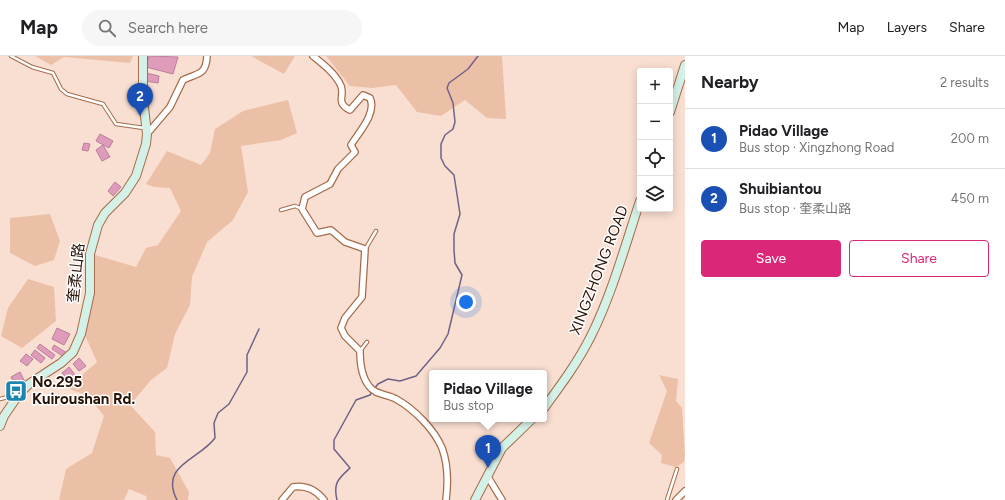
<!DOCTYPE html>
<meta charset="utf-8">
<style>
body{margin:0;font-family:Figtree,"Noto Sans TC",sans-serif;background:#f6f6f6;color:#202124}
.controls{position:absolute;right:12px;top:12px;display:grid;overflow:hidden;border-radius:4px;box-shadow:0 2px 10px #0003}
.controls button{width:36px;height:36px;display:grid;place-items:center;padding:0;border:0;border-bottom:1px solid #e0e0e0;background:#fff;color:#202124;font:20px sans-serif}
.you{position:absolute;left:466px;top:246px;width:14px;height:14px;margin:-10px;border:3px solid #fff;border-radius:50%;background:#1a73e8;box-shadow:0 0 0 6px #1a73e833}
.badge{display:grid;place-items:center;width:26px;height:26px;border-radius:50%;background:#db2777;color:#fff;font-size:13px;font-weight:700}
.pin{position:absolute;translate:-50% -33px;filter:drop-shadow(0 1px 2px #0008)}
.pin::after{content:'';position:absolute;top:21px;width:14px;height:12px;background:inherit;clip-path:polygon(0 0,100% 0,50% 100%)}
.popup{position:absolute;left:429px;top:314px;width:118px;height:52px;box-sizing:border-box;display:grid;place-content:center;border-radius:4px;background:#fff;filter:drop-shadow(0 1px 3px #0005);font-size:13px;white-space:nowrap;color:#757577}
.popup b{font-size:15px;color:#202124}
.popup::after{content:'';position:absolute;left:50%;top:100%;margin-left:-8px;border:8px solid transparent;border-top-color:#fff}
.list{margin:0;padding:0;list-style:none}
h2{display:flex;justify-content:space-between;align-items:center;height:52px;margin:0;padding:0 16px;font-size:17px}
h2 small{font-size:13px;font-weight:400;color:#757577}
.list li{display:grid;grid-template-columns:26px 1fr auto;gap:12px;align-items:center;box-sizing:border-box;height:60px;padding:0 16px;border-top:1px solid #e0e0e0}
.list b{display:block;font-size:15px;white-space:nowrap}
.list p{margin:0;font-size:13px;white-space:nowrap;color:#757577}
.list em{font-size:13px;font-style:normal;color:#757577}
.actions{display:flex;gap:8px;padding:12px 16px}
.actions a{flex:1;padding:9px 0;border:1px solid #db2777;border-radius:4px;text-align:center;font-size:14px;color:#db2777}
.actions .main{background:#db2777;color:#fff}
.icon{flex:none;width:22px;height:22px;fill:none;stroke:currentColor;stroke-width:2;stroke-linecap:round;stroke-linejoin:round}
.map{position:relative;flex:none;width:685px;height:444px;overflow:hidden}
header{display:flex;align-items:center;gap:24px;box-sizing:border-box;height:56px;padding:0 20px;background:#fff;border-bottom:1px solid #e0e0e0}
header strong{font-size:19px}
nav{display:flex;gap:22px;margin-inline-start:auto;font-size:14px}
.search{width:280px;height:36px;background:#f6f6f6;display:flex;align-items:center;gap:10px;box-sizing:border-box;padding:0 14px;border-radius:22px;color:#757577;font-size:15px}
main{display:flex}
aside{flex:1;background:#fff}
.map>svg:first-child{display:block}
.green{fill:#ecbfa7}
.lines{fill:none;stroke-linecap:round;stroke-linejoin:round}
.stream{stroke:#6f6288;stroke-width:1.5}
.building{fill:#de9bba;stroke:#bc7e9b}
.lane-casing{stroke:#a56c4c;stroke-width:4.5}
.street-casing{stroke:#a56c4c;stroke-width:8}
.secondary-casing{stroke:#a56c4c;stroke-width:10}
.lane{stroke:#fff;stroke-width:2.5}
.street{stroke:#fff;stroke-width:5.5}
.secondary{stroke:#d4f1e7;stroke-width:8}
.labels{text-anchor:middle;dominant-baseline:central;stroke-width:3;stroke-linejoin:round;paint-order:stroke}
.street-label{font-size:15px;fill:#291306;stroke:#fff}
.poi-label{font-size:15px;font-weight:bold;fill:#291306;stroke:#fff;text-anchor:start}
</style>
<header>
<strong>Map</strong>
<div class="search"><svg class="icon" aria-label="search" viewBox="0 0 24 24"><circle cx="10" cy="10" r="6"/><path d="M15 15l6 6"/></svg>Search here</div>
<nav><a>Map</a><a>Layers</a><a>Share</a></nav>
</header>
<main>
<div class="map">
<svg width="685" height="444" viewBox="0 0 685 444">
<rect width="100%" height="100%" fill="#f9dfd1"/>
<path class="green" d="M35,0h98l-3,7 -66,-6 -13,8z
M251,0h44l-11,18z
M326,0h176l4,63 -19,-1 -22,-18 -24,16 -24,-4 -21,-27 -24,3 -22,-2z
M288,44l9,33 -16,7 -40,6 7,46 -15,28 -26,22 -15,35 -2,28 -15,29 -8,34 -16,12 -21,25 25,27 1,23 14,3 19,34 -1,8h-41l-1,-4 -17,-7 -5,11h-65l7,-31 26,-16 12,-37 -16,-20 -21,-8 30,-26 -14,-31 7,-27 5,-49 41,12 10,-19 12,-3 23,-34 -11,-23 -16,-1 -8,-3 21,-33 34,14 9,-12 5,-24 28,-18z
M50,158l10,27 -6,19 -19,6 -25,-13v-35z
M28,223l26,8 2,34 -34,27 -21,-12 7,-28z
M659,319l19,4 -2,22 6,7 3,47 -1,7 -8,5 -15,-4 1,-8 -13,-12 18,-52z"/>
<g class="lines">
<path class="stream" d="M374,333l4,-5 10,-5 12,2 16,-5 24,-28 8,-14 14,-59 -7,-12 -1,-13v-16l6,-20 -6,-39 -9,-9 -4,-8v-14l4,-9 8,-6 2,-7 -2,-19 -6,-15 2,-5 19,-14 10,-13
M177,444c-18,-35 22,-40 38,-62l-1,-15 4,-10 11,-9 18,-32v-17l12,-26
M337,444c-4,-17 1,-21 13,-32l-16,-19v-9l22,-40 14,-5 2,-3"/>
</g>
<path class="building" d="M149,0l29,1 -5,17 -27,-7z
M146,17l13,3 -1,7 -13,-2z
M100,78l13,7 -4,7 -13,-7z
M84,87l6,1 -2,7 -6,-1z
M103,89l7,12 -8,4 -6,-11z
M115,126l6,5 -8,9 -5,-5z
M57,272l13,6 -6,11 -12,-6z
M40,288l15,11 -3,4 -15,-11z
M54,289l13,8 -3,4 -12,-8z
M35,294l10,8 -4,5 -10,-8z
M26,298l7,5 -6,7 -7,-5z
M79,302l7,8 -7,5 -6,-7z
M69,311l7,9 -7,6 -7,-9z
M20,316l5,10 -9,5 -5,-10z"/>
<g class="lines">
<g class="lane-casing">
<path id="lane" d="M11,0l21,11 21,6 8,16 6,5 36,10 13,20 28,4
M281,154l14,-4 7,3
M366,192l10,-17
M360,295l7,-9
M0,343l16,-4
M667,444l10,-31"/>
</g>
<g class="street-casing">
<path id="street" d="M313,0c10,8 23,18 28,30 4,11 -6,16 9,24l13,-15 7,3c7,15 -11,34 -19,47l4,7 -17,17 -8,15 -25,13 -3,12 15,24 14,-3 14,12 20,7 -3,48 -17,21 -4,10 4,8 15,15c0,12 1,25 9,35 6,9 18,8 27,13 18,10 38,30 46,49 6,16 6,36 4,52
M147,78l23,-27 13,-27c14,-7 23,-4 24,-24
M488,421l14,23
M282,444l11,-13c13,-2 23,3 31,13
M676,444l9,-9"/>
</g>
<g class="secondary-casing">
<path id="secondary" d="M670,56l15,-47
M544,352c17,-23 34,-46 47,-72 21,-42 34,-90 49,-135
M0,370l4,-10 15,-22 10,-10 32,-21 12,-11 8,-18 9,-41v-39l8,-29 7,-12 20,-20 11,-17 10,-32 1,-10 -4,-36v-42
M475,444l27,-52 30,-29"/>
</g>
<use href="#lane" class="lane"/>
<use href="#street" class="street"/>
<use href="#secondary" class="secondary"/>
</g>
<defs>
<g id="bus-square" transform="scale(1.15)"><rect x="-9" y="-9" width="18" height="18" rx="4" fill="#1d86af" stroke="#fff"/><path d="M-5-6H5V4H4V6H2V4H-2V6H-4V4H-5ZM-3.5-4V0h7V-4ZM-3.5 1.2v1.5H-2V1.2ZM2 1.2v1.5H3.5V1.2Z" fill="#fff"/></g>
</defs>
<g fill-rule="evenodd">
<use href="#bus-square" x="16" y="335"/>
</g>
<g class="labels">
<g class="street-label">
<text transform="translate(599 214) rotate(-69)">XINGZHONG ROAD</text>
<text transform="translate(76 217) rotate(-84)">奎柔山路</text>
</g>
<g class="poi-label">
<text x="32" y="326">No.295<tspan x="32" dy="17">Kuiroushan Rd.</tspan></text>
</g>
</g>
</svg>
<div class="controls">
<button>+</button>
<button>−</button>
<button><svg class="icon" aria-label="locate" viewBox="0 0 24 24"><circle cx="12" cy="12" r="6"/><path d="M12 2v4M12 18v4M2 12h4M18 12h4"/></svg></button>
<button><svg class="icon" aria-label="layers" viewBox="0 0 24 24"><path d="M12 4l9 5-9 5-9-5zM3 14l9 5 9-5"/></svg></button>
</div>
<div class="you"></div>
<div class="pin badge" style="left:488px;top:412px;background:#1a4fb4">1</div>
<div class="popup"><b>Pidao Village</b>Bus stop</div>
<div class="pin badge" style="left:140px;top:60px;background:#1a4fb4">2</div>
</div>
<aside>
<h2>Nearby<small>2 results</small></h2>
<ul class="list">
<li><span class="badge" style="background:#1a4fb4">1</span><div><b>Pidao Village</b><p>Bus stop · Xingzhong Road</p></div><em>200 m</em></li>
<li><span class="badge" style="background:#1a4fb4">2</span><div><b>Shuibiantou</b><p>Bus stop · 奎柔山路</p></div><em>450 m</em></li>
</ul>
<div class="actions"><a class="main">Save</a><a>Share</a></div>
</aside>
</main>
